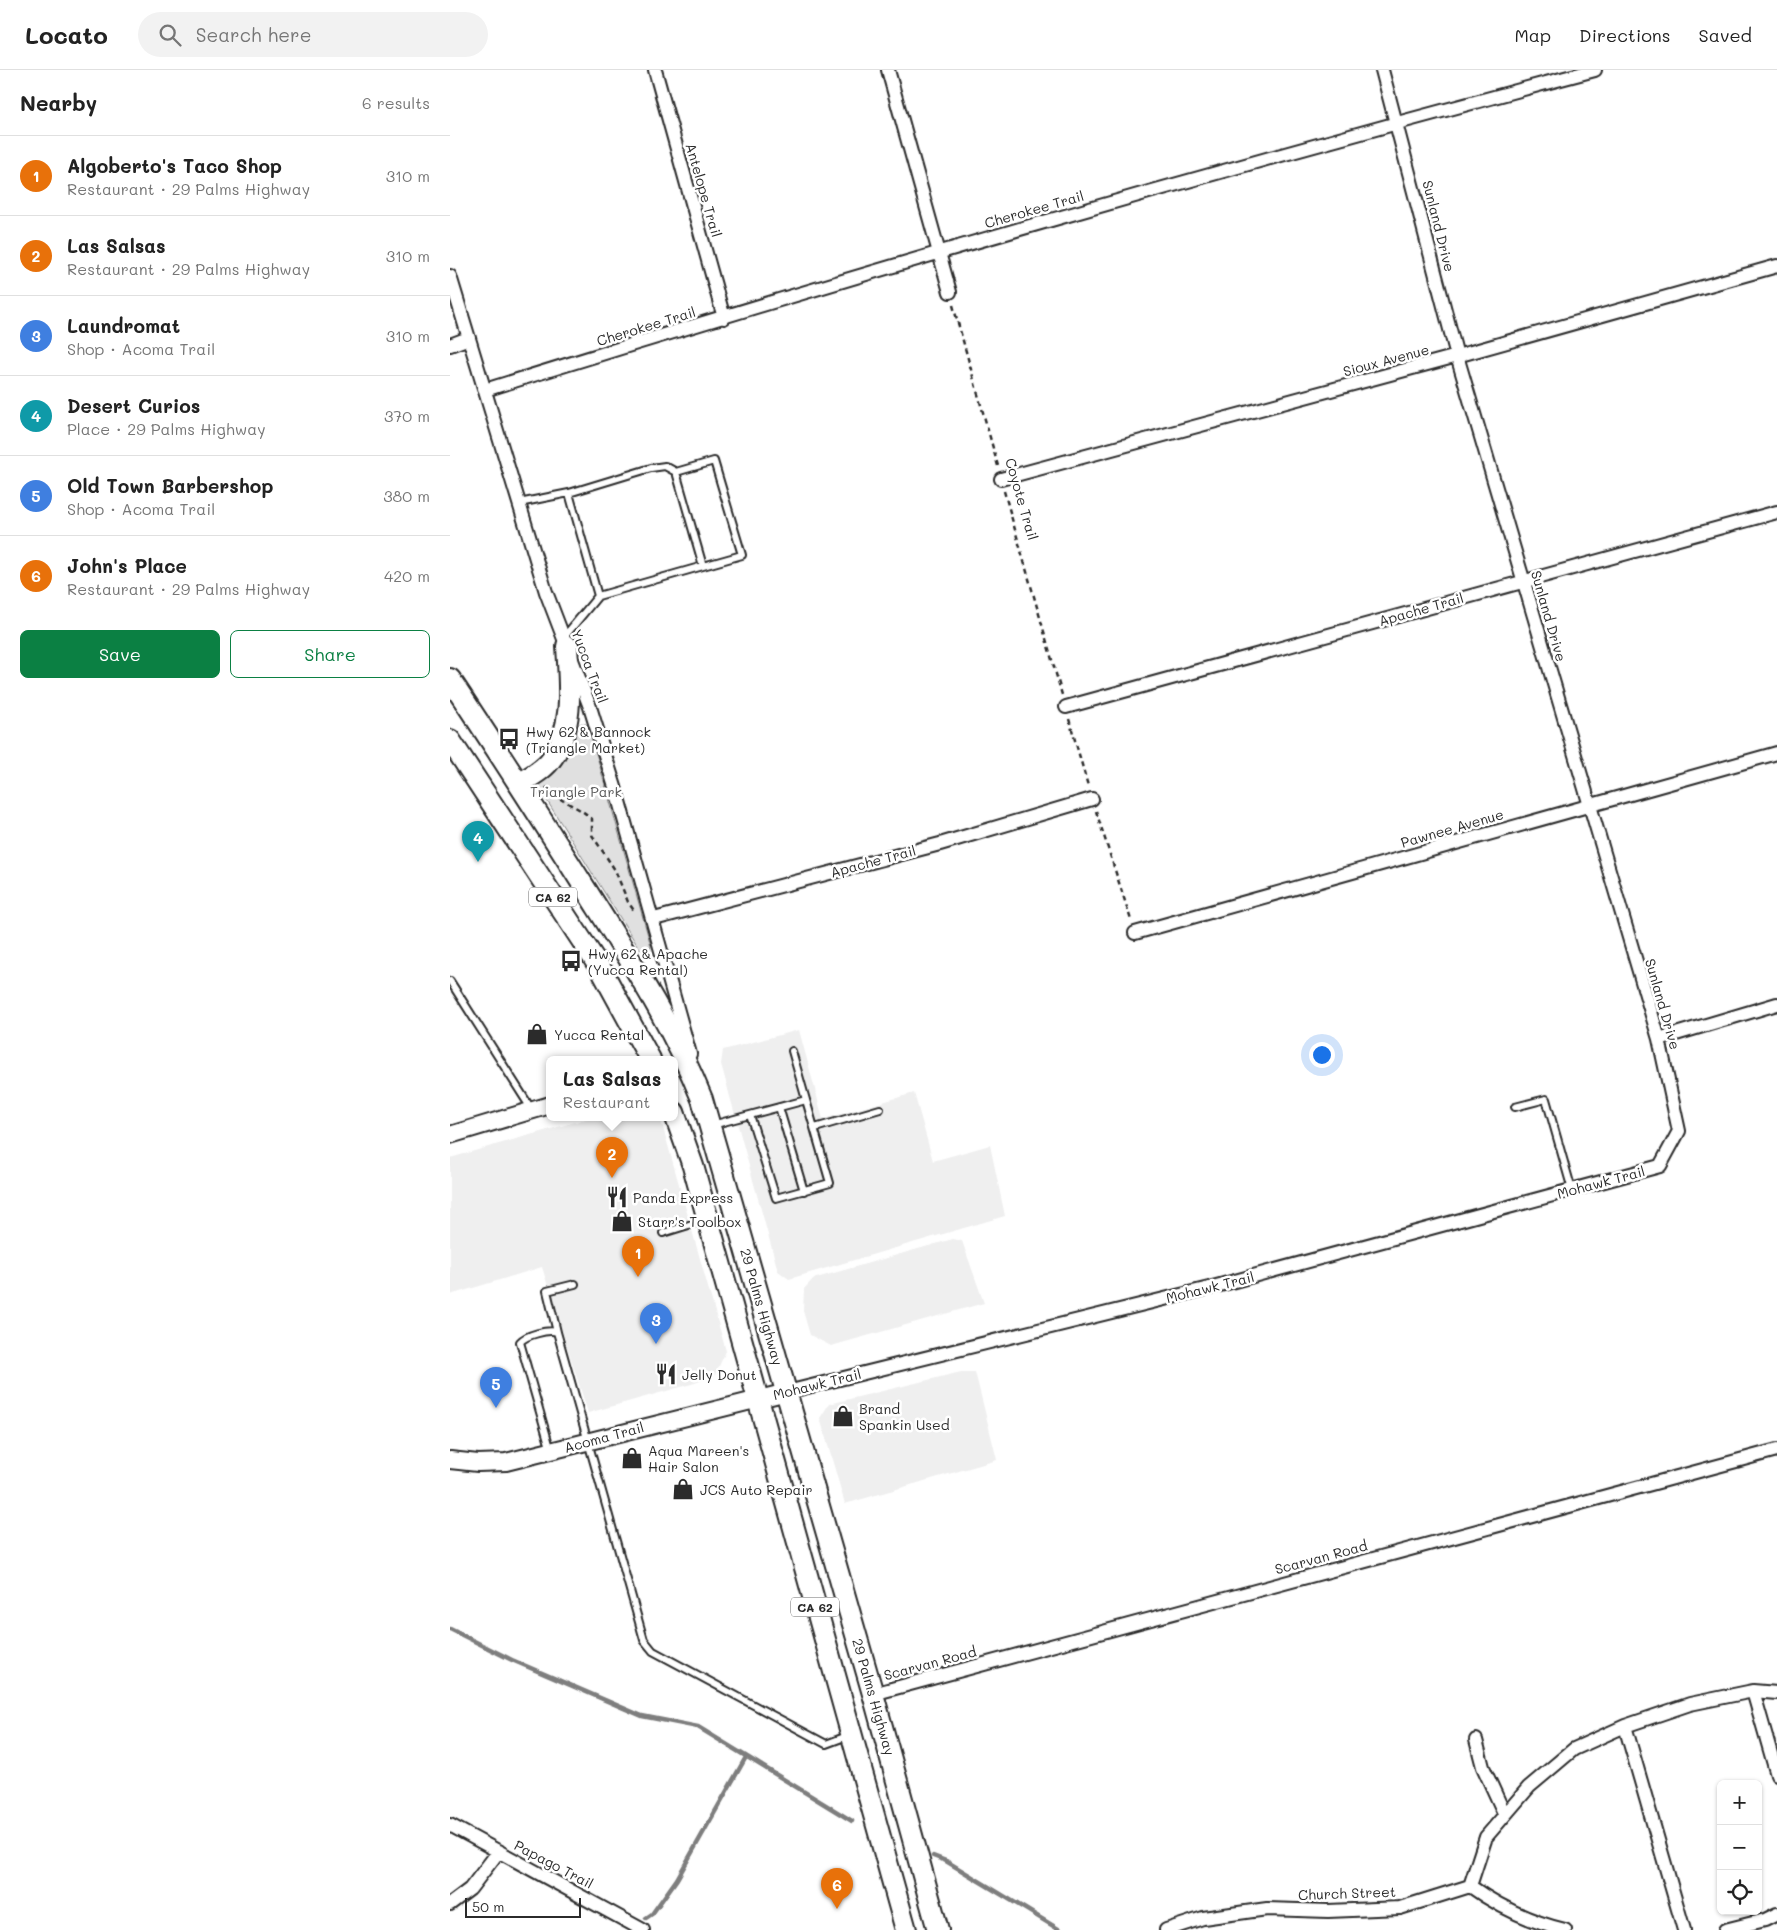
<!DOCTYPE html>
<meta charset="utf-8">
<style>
body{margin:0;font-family:Mali,sans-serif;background:#f2f2f2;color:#222}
.controls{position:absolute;right:15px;bottom:15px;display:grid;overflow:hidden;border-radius:8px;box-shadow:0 1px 4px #0004}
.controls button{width:45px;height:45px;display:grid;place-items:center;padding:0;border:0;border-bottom:1px solid #e0e0e0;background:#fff;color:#222;font:25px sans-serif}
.scale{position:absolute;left:15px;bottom:12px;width:116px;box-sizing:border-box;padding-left:5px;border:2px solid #2b2b2b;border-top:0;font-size:14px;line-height:18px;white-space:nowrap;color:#2b2b2b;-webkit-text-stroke:4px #fff;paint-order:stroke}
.you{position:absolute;left:871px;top:984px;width:18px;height:18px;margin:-12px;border:4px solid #fff;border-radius:50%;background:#1a73e8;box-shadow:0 0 0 8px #1a73e833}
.badge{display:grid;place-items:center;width:32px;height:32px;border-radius:50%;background:#0b8043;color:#fff;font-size:16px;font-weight:700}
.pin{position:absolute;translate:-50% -41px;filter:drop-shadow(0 1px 2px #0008)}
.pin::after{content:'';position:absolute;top:26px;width:18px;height:15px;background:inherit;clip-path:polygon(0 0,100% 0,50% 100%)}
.popup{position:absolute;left:96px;top:986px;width:132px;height:65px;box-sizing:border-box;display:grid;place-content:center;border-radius:8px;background:#fff;filter:drop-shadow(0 1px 4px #0005);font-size:16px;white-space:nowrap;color:#767676}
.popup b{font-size:19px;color:#222}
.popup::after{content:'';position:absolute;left:50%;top:100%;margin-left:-10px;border:10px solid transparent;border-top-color:#fff}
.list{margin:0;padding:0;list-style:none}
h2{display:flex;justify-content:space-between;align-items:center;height:65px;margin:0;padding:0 20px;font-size:21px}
h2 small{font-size:16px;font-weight:400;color:#767676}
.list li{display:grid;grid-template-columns:32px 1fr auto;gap:15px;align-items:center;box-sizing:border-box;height:80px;padding:0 20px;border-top:1px solid #e0e0e0}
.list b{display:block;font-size:19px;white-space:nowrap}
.list p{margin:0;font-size:16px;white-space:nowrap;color:#767676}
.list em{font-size:16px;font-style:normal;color:#767676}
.actions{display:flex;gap:10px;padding:15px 20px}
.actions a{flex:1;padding:11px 0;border:1px solid #0b8043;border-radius:8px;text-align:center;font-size:18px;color:#0b8043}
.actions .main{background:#0b8043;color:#fff}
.icon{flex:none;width:28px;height:28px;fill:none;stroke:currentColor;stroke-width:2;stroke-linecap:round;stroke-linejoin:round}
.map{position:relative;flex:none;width:1327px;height:1860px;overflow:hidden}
header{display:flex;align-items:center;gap:30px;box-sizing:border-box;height:70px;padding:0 25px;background:#fff;border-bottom:1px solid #e0e0e0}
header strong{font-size:24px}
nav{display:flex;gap:28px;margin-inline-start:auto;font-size:18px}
.search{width:350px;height:45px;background:#f2f2f2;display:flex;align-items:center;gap:12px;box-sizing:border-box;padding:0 18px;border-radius:28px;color:#767676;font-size:19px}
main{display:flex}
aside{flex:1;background:#fff}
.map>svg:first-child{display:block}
.built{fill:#efefef}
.green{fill:#e0e0e0;stroke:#868686}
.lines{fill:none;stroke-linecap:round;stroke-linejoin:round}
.stream{stroke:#7e7e7e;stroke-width:4.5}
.service-casing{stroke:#2b2b2b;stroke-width:10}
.minor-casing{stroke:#2b2b2b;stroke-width:16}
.tertiary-casing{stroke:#2b2b2b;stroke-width:20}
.primary-casing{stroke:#2b2b2b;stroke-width:24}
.path{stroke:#2b2b2b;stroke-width:2.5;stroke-dasharray:5 4;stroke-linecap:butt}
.service{stroke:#fff;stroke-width:6}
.minor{stroke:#fff;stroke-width:12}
.tertiary{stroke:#fff;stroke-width:16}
.primary{stroke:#fff;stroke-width:20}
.labels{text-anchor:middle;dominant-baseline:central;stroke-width:5;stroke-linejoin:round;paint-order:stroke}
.shield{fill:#fff;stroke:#6b6b6b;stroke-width:1}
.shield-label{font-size:12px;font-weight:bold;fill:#2b2b2b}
.street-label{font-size:14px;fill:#2b2b2b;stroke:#fff}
.poi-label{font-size:14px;fill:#2b2b2b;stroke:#fff;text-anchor:start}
.park-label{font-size:14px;fill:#585858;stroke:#fff}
</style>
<header>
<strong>Locato</strong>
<div class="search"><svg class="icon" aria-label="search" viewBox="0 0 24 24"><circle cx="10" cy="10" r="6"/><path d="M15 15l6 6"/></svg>Search here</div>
<nav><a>Map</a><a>Directions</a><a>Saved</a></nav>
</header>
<main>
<aside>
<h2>Nearby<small>6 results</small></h2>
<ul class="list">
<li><span class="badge" style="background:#e8710a">1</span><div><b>Algoberto's Taco Shop</b><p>Restaurant · 29 Palms Highway</p></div><em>310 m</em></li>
<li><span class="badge" style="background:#e8710a">2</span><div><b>Las Salsas</b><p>Restaurant · 29 Palms Highway</p></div><em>310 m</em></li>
<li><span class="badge" style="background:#3f7fe0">3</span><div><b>Laundromat</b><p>Shop · Acoma Trail</p></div><em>310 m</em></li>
<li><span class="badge" style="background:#0f9aa8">4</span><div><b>Desert Curios</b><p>Place · 29 Palms Highway</p></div><em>370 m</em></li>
<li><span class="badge" style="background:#3f7fe0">5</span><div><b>Old Town Barbershop</b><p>Shop · Acoma Trail</p></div><em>380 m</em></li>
<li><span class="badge" style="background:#e8710a">6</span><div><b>John's Place</b><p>Restaurant · 29 Palms Highway</p></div><em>420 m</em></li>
</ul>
<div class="actions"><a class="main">Save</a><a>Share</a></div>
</aside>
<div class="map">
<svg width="1327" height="1860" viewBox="0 0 1327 1860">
<rect width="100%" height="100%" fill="#fff"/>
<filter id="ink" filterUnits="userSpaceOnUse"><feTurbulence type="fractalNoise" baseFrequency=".02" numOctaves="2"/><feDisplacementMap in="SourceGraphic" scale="10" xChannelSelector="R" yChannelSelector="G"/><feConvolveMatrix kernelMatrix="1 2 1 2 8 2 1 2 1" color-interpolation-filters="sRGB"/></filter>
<g filter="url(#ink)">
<path class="built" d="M349,960l24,89 91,-26 19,68 57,-16 15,71 -216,63 -11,-8 -57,-207 2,-14z
M143,1047h67l66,234 -11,24 -20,8 -107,30 -46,-146 -92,28v-137z
M503,1169l9,2 22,62 -153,43 -21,-11 -7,-24 1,-22 9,-10z
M511,1302h14l22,88 -152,44 -25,-86 9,-14z"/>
<path class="green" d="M132,653l6,2 63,221 -2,9 -10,-7 -103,-165 39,-56z"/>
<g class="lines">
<path class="stream" d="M0,1559l62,31 130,56 56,11 154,94
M483,1786l13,5 114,69
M196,1848l6,-4 25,-35 69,-122"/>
<g class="service-casing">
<path id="service" d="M226,402l38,-11 28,94 -39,11
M69,433l50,-10 82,-25 14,-2 11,6 27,94 -105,30 -29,-103
M114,567l34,-41
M0,911l82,129
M342,981l14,49
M329,1037l25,84
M1065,1037l31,-8 26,91
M262,1055l94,-25 24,83 -54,15 -26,-83
M365,1058l65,-19
M213,1163l42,-13
M107,1262l-10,-41 28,-7
M101,1381l-31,-109c6,-7 28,-13 37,-10l87,308 9,11 173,93 24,-9"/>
</g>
<g class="minor-casing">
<path id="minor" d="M205,0l69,248
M438,0l62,222
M0,206l96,316 44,115 25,80 75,267
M0,275l19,-7
M35,320c368,-115 738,-222 1110,-320
M551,409l456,-123 320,-90
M616,637l711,-195
M204,849l286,-75 152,-45
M685,863l642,-180
M1209,969l118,-35
M337,1322l422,-104 451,-122 19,-35 -20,-92 -202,-683 -75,-286
M1303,1621l24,84
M423,1624l904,-244
M1175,1656l59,204
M1026,1670l7,27 22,48
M0,1755l193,105
M1020,1816l16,-49 43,-50 45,-38 51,-23 65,-22 63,-13 24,2
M0,1834l20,-15 29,-38
M716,1860l37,-12 64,-9 61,2 72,-3 70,-22c29,21 61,36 95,44
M1275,1860l40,-10 12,-6"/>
</g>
<g class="tertiary-casing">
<path id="tertiary" d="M0,1065l100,-30
M0,1390l28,3 28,-1 281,-70"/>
</g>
<g class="primary-casing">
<path id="primary" d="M0,609c48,72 94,144 140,217 42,67 82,129 112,203l171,595 65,236
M0,670l152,231 48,88
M69,714c11,-7 26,-15 33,-26 23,-31 17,-76 15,-112
M224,1042l19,54 213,764"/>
</g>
<path class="path" d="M503,235l45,161
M554,421l58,204
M619,649l19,67
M96,717c12,15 32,18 46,32v16l23,35 13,32 7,10
M646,741l35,109"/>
<use href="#service" class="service"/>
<use href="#minor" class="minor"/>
<use href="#tertiary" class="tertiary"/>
<use href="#primary" class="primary"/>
</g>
</g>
<defs>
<g id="bus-bare" transform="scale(1.725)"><path d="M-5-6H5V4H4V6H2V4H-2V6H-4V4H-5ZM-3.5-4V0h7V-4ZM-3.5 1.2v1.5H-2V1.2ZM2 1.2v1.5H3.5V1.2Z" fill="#2b2b2b" stroke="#fff" stroke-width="2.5" paint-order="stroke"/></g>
<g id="shop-bare" transform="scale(1.725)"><path d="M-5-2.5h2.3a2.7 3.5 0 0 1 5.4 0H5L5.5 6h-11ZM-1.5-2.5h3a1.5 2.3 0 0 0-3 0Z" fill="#2b2b2b" stroke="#fff" stroke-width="2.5" paint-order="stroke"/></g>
<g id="restaurant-bare" transform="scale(1.725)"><path d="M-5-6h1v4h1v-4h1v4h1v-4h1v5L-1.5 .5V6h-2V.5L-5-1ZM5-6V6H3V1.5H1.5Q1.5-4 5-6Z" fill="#2b2b2b" stroke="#fff" stroke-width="2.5" paint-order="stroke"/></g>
</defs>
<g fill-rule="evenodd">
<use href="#bus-bare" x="59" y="669"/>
<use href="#bus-bare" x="121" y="891"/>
<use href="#shop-bare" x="87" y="964"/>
<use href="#restaurant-bare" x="167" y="1127"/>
<use href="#shop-bare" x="172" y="1151"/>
<use href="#restaurant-bare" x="216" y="1304"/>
<use href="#shop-bare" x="393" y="1346"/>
<use href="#shop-bare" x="182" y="1388"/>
<use href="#shop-bare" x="233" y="1419"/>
</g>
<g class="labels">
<g class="shield">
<rect x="79" y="817.5" width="48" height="19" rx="4"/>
<rect x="341" y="1527.5" width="48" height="19" rx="4"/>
</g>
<g class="shield-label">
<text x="103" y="827">CA 62</text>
<text x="365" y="1537">CA 62</text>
</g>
<g class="street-label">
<text transform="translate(254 120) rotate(74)">Antelope Trail</text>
<text transform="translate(584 139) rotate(-16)">Cherokee Trail</text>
<text transform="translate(989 156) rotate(76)">Sunland Drive</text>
<text transform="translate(196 256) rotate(-17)">Cherokee Trail</text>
<text transform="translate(936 290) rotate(-15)">Sioux Avenue</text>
<text transform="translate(572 429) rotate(74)">Coyote Trail</text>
<text transform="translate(971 539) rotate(-16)">Apache Trail</text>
<text transform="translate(1099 546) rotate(74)">Sunland Drive</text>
<text transform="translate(140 596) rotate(69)">Yucca Trail</text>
<text transform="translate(1002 758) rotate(-16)">Pawnee Avenue</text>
<text transform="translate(423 791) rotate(-15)">Apache Trail</text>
<text transform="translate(1213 934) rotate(74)">Sunland Drive</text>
<text transform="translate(1151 1112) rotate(-15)">Mohawk Trail</text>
<text transform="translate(760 1217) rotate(-14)">Mohawk Trail</text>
<text transform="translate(312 1237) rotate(74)">29 Palms Highway</text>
<text transform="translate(367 1314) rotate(-14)">Mohawk Trail</text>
<text transform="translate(154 1367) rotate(-15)">Acoma Trail</text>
<text transform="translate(871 1487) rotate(-15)">Scarvan Road</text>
<text transform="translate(480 1593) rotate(-15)">Scarvan Road</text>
<text transform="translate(424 1627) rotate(74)">29 Palms Highway</text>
<text transform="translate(104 1794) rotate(28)">Papago Trail</text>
<text transform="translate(897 1823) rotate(-2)">Church Street</text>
</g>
<g class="poi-label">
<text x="76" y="661">Hwy 62 &amp; Bannock<tspan x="76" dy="16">(Triangle Market)</tspan></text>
<text x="138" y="883">Hwy 62 &amp; Apache<tspan x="138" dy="16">(Yucca Rental)</tspan></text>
<text x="104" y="964">Yucca Rental</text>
<text x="183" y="1127">Panda Express</text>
<text x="188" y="1151">Starr's Toolbox</text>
<text x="232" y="1304">Jelly Donut</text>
<text x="409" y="1338">Brand<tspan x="409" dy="16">Spankin Used</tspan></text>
<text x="198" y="1380">Aqua Mareen's<tspan x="198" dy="16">Hair Salon</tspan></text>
<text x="250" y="1419">JCS Auto Repair</text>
</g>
<g class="park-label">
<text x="126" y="721">Triangle Park</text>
</g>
</g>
</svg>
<div class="controls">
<button>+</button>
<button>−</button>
<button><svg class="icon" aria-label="locate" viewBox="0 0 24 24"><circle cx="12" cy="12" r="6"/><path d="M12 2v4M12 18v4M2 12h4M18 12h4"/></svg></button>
</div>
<div class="scale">50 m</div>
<div class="you"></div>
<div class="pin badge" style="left:188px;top:1207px;background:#e8710a">1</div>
<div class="pin badge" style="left:162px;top:1108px;background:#e8710a">2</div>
<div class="popup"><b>Las Salsas</b>Restaurant</div>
<div class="pin badge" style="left:206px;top:1274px;background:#3f7fe0">3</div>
<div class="pin badge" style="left:28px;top:792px;background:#0f9aa8">4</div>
<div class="pin badge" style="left:46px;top:1338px;background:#3f7fe0">5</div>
<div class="pin badge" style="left:387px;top:1839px;background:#e8710a">6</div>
</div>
</main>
